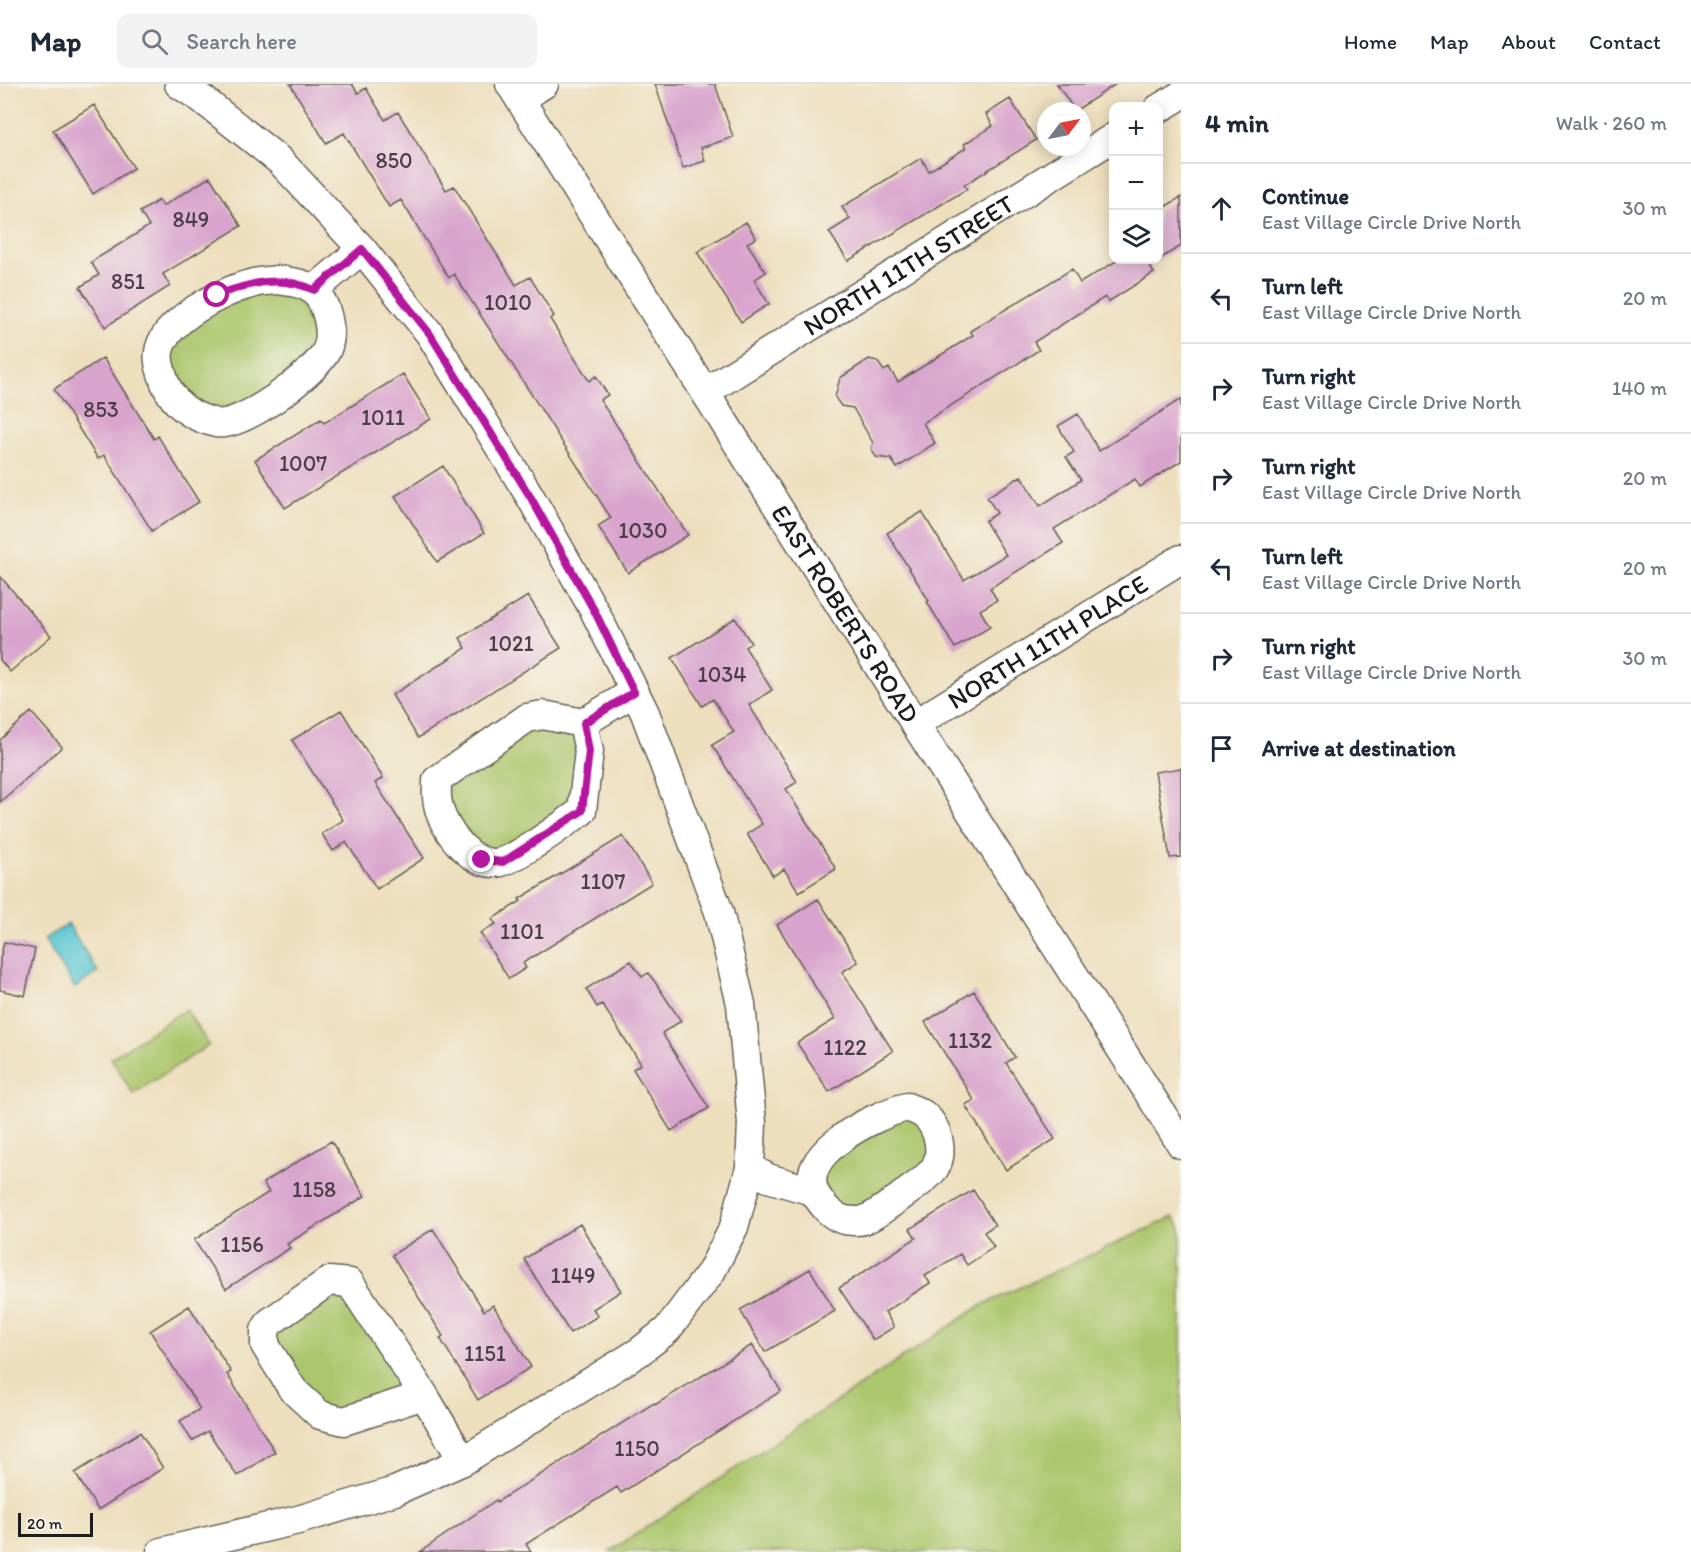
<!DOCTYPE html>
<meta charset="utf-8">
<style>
body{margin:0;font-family:Itim,sans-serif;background:#f2f2f3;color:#1f2937}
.controls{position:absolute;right:18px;top:18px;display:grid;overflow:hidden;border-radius:12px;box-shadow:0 3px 15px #0003}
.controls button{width:54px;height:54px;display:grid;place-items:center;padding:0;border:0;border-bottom:2px solid #e0e1e3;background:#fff;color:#1f2937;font:30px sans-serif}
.compass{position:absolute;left:1037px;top:18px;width:54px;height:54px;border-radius:50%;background:#fff;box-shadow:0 3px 15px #0003;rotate:58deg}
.scale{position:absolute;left:18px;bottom:15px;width:75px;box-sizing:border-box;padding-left:6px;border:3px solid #1c1c1c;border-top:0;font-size:16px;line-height:21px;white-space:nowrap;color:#1c1c1c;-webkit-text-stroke:4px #f7f3e8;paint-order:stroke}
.stop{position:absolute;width:18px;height:18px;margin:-14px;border:4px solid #b5179e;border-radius:50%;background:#fff}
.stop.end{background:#b5179e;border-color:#fff;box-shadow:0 2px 6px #0008}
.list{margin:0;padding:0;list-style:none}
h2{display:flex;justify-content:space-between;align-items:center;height:78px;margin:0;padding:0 24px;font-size:26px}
h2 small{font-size:20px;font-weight:400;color:#747a83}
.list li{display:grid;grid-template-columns:39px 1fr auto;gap:18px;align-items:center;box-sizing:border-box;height:90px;padding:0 24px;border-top:2px solid #e0e1e3}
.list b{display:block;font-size:22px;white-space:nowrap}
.list p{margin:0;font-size:20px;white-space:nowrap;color:#747a83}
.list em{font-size:20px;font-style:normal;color:#747a83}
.icon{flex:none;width:33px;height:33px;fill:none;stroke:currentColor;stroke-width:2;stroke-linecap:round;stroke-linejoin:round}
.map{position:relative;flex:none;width:1181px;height:1468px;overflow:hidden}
header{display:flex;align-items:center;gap:36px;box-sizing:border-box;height:84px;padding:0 30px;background:#fff;border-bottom:2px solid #e0e1e3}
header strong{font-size:28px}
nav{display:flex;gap:33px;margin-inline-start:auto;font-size:21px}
.search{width:420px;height:54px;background:#f2f2f3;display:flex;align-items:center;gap:15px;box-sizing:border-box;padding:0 21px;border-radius:12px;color:#747a83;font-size:22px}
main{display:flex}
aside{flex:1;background:#fff}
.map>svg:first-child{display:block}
.green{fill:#acc66d;stroke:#647144;stroke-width:1.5}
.water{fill:#5cc8d3;stroke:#3c7278;stroke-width:1.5}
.building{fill:#d8a4cd}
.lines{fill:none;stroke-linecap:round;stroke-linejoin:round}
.street-casing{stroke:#656055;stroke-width:31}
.street{stroke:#fff;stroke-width:28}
.route{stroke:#b5179e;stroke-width:8}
.labels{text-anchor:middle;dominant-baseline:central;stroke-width:4.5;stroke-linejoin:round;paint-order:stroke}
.number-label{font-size:22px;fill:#4b3e48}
.street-label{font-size:26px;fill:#1c1c1c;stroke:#f7f3e8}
</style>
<header>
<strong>Map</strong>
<div class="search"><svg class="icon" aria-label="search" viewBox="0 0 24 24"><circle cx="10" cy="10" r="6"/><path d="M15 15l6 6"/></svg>Search here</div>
<nav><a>Home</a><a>Map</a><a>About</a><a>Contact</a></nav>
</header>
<main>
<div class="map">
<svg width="1181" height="1468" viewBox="0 0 1181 1468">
<rect width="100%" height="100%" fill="#f7f3e8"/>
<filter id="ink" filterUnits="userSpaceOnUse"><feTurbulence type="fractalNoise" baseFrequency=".0167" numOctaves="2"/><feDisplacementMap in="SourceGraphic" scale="12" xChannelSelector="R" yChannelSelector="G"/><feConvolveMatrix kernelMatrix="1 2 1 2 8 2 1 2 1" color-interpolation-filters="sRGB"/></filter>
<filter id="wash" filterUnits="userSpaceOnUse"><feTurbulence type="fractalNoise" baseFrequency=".008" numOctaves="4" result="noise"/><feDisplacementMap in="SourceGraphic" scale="24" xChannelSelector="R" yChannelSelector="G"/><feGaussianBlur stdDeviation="1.35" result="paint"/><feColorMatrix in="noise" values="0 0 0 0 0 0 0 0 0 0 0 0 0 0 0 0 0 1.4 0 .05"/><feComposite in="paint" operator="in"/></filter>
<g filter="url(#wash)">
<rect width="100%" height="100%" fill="#eddfbe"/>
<path class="green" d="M298,199l32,53 -85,82 -73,-20 -3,-68 48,-35z
M527,634l56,5 -1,88 -79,51 -37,-9 -29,-73z
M186,925l23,36 -76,49 -22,-36z
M907,1023l33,42 -58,61 -55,2 -8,-51z
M1173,1133l8,11v324h-572l373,-247z
M329,1197l95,114 -104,20 -55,-85z"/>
<path class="water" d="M68,840l30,48 -23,16 -31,-49z"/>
<g id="blocks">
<path class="building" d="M290,0h62l6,9 8,-5 19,32 13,-8 48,78 8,-4 62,99 14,-8 24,39 -4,3 39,62 7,-5 12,19 -8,5 88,135 -60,38 -30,-47 13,-8 -157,-244 -5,4 -48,-78 -12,7 -45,-74 -18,10z
M655,0h60l18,53 -32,11 4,13 -22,7z
M1057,0h59l-41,27z
M1010,15l26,41 -72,45 3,4 -119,72 -19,-29 21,-13 -8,-12 79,-49 8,13 37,-23 -2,-4 29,-18 -7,-12z
M94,21l40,63 -41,26 -40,-64z
M210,93l31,49 -78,48 7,12 -65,41 -25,-40 19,-12 -8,-13 58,-36 -9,-14 19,-12 4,6z
M1181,113v49l-23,14v-49z
M746,138l10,16 -9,5 19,29 -12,8 15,24 -28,18 -44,-70z
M1118,176h28l8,13 -46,29 -3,-5 -71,45 5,8 -116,73 12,20 -38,25 -6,-9 -15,-2 -5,-9 2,-5 -20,-35 -12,-2 -6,-9 5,-19 29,-19 8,2 7,10 5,-3 9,14 75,-47 -3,-4 102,-62 8,14z
M103,274l51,81 4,-3 41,66 -47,29 -48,-76 -6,4 -44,-70z
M403,290l28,45 -146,89 -30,-48 66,-41 3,4z
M1181,315v62l-41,26 -5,-8 -81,50 9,14 -73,45 7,12 -17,10 10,17 -35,21 -28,-46 2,-1 -42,-68 35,-21 42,68 42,-25 -21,-34 12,-8 -10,-16 34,-21 19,30 41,-26 -15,-23 8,-5 -16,-26 20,-12 21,37z
M443,382l41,67 -47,29 -42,-66z
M0,492l51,60 -41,36 -10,-12z
M528,512l33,52 -143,90 -26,-43 74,-47 -6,-10z
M735,534l16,25 -6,4 27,43 -23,15 48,77 -11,7 50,80 -37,23 -15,-23 -11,7 -26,-42 15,-10 -50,-79 22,-13 -21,-33 -11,7 -30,-48z
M341,626l42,68 -8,5 49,75 -47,31 -31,-47 -13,9 -11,-17 21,-14 -51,-80z
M31,628l31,35 -62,55v-62z
M1181,684v89l-11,1 -15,-86z
M623,752l29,47 -129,80 3,5 -17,11 -29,-46 16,-9 -4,-5 29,-18 -2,-2z
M818,815l40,63 -16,10 51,79 -64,41 -32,-49 38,-24 -58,-94z
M4,858l31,7 -10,47 -25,-6v-31z
M631,877l11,16 6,-4 7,9 26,39 -19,12 47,75 -38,23 -38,-62 8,-5 -39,-60 -5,3 -11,-18z
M974,907l41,66 -9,6 49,76 -49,31 -41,-65 9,-5 -49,-78z
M331,1057l34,55 -78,48 3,4 -64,41 -32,-49 75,-48 -6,-9z
M973,1106l22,35 -11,7 10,15 -27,18 -7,-11 -35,22 5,7 -45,29 9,15 -21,13 -34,-52 77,-50 -6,-9z
M580,1140l41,67 -28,18 5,7 -28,17 -46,-74z
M433,1145l51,82 9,-6 38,62 -53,33 -38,-62 3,-2 -51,-81z
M810,1185l25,42 -70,41 -25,-42z
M189,1222l42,66 -4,2 48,78 -38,24 -29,-45 -16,10 -12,-20 20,-12 -50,-78z
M752,1261l29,46 -160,102 -4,-6 -91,57 5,8h-111l76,-52 1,2 157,-99 1,2z
M140,1348l23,36 -65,42 -23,-37z"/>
</g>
</g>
<g filter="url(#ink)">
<use href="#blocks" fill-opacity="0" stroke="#656055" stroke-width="1.5"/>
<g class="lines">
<g class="street-casing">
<g id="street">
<path id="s1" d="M510,0l671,1060"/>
<path d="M520,15l24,-15"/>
<path d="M1158,25l23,-14"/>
<path d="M278,196c11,2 25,2 34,10 16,12 23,47 13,63 -13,22 -83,75 -109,70 -24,-6 -41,-17 -51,-40 -3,-10 -8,-21 -6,-31 3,-30 65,-62 92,-68 8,-3 18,-3 27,-4z"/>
<path d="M314,206l48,-41"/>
<path id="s2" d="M705,308l409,-255"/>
<path d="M583,639l6,28 -7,60c-20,14 -57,42 -78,50 -29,12 -62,-32 -66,-57 -2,-8 -1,-16 -1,-24l90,-62 16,-3 40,8 51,-31"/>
<path id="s3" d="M915,640l266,-165"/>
<path d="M907,1023c5,2 12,4 17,8 14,11 21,38 10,54 -9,12 -23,20 -35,29 -11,7 -23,18 -35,22 -6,2 -17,1 -23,-1 -11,-5 -16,-11 -23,-21 -30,-41 58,-84 89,-91z"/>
<path d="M750,1084l18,10 44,13"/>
<path d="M424,1311l-80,26 -24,-6 -27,-25 -28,-45v-15l5,-8 59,-41 21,2 74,112 39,66"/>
<path d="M161,1468l137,-32 97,-29 68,-30 176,-109 28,-22 44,-58 23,-45 16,-59 2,-45 -11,-119 -22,-92 -74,-199 -50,-101 -64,-114 -101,-164 -68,-85 -82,-88 -78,-62 -23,-15"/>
</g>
</g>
<use href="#street" class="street"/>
</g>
</g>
<g class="lines" filter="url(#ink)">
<path class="route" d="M217,211c34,-12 63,-21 97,-5l48,-41 68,85 101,164 64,114 39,80 -50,31 5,28 -7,60 -79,51 -21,-2"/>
</g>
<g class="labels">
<g class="number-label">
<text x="394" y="76">850</text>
<text x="191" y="135">849</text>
<text x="128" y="197">851</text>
<text x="508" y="218">1010</text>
<text x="101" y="325">853</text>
<text x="383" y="333">1011</text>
<text x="303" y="379">1007</text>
<text x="643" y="446">1030</text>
<text x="511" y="559">1021</text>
<text x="722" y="590">1034</text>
<text x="603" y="797">1107</text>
<text x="522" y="847">1101</text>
<text x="970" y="956">1132</text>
<text x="845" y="963">1122</text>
<text x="314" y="1105">1158</text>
<text x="242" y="1160">1156</text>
<text x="573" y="1191">1149</text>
<text x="485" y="1269">1151</text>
<text x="637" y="1364">1150</text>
</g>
<g class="street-label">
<text stroke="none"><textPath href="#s2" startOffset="240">NORTH 11TH STREET</textPath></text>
<text stroke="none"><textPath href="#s1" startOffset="627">EAST ROBERTS ROAD</textPath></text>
<text stroke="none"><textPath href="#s3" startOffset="156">NORTH 11TH PLACE</textPath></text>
</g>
</g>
</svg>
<div class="controls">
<button>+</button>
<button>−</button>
<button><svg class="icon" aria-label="layers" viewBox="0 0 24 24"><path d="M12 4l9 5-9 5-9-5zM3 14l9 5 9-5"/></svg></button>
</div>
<svg class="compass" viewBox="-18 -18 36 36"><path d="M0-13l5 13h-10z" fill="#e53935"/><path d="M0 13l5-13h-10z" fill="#747a83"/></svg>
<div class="scale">20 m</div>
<div class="stop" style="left:217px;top:211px"></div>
<div class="stop end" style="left:482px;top:776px"></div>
</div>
<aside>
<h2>4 min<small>Walk · 260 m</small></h2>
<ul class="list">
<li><svg class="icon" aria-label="ahead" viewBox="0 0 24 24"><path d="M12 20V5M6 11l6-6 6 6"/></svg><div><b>Continue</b><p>East Village Circle Drive North</p></div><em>30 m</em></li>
<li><svg class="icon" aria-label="left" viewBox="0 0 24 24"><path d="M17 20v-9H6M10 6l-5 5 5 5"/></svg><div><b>Turn left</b><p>East Village Circle Drive North</p></div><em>20 m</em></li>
<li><svg class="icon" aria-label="right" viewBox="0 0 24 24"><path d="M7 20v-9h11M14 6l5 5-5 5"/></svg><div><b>Turn right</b><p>East Village Circle Drive North</p></div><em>140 m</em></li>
<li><svg class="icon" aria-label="right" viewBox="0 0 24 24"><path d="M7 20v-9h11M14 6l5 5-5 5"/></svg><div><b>Turn right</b><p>East Village Circle Drive North</p></div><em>20 m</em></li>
<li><svg class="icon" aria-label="left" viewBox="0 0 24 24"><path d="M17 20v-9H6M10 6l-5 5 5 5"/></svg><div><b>Turn left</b><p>East Village Circle Drive North</p></div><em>20 m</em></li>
<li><svg class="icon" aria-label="right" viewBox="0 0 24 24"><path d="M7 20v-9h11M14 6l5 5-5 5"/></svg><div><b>Turn right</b><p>East Village Circle Drive North</p></div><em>30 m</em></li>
<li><svg class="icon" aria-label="arrive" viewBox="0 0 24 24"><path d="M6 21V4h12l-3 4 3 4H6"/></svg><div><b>Arrive at destination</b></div></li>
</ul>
</aside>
</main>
